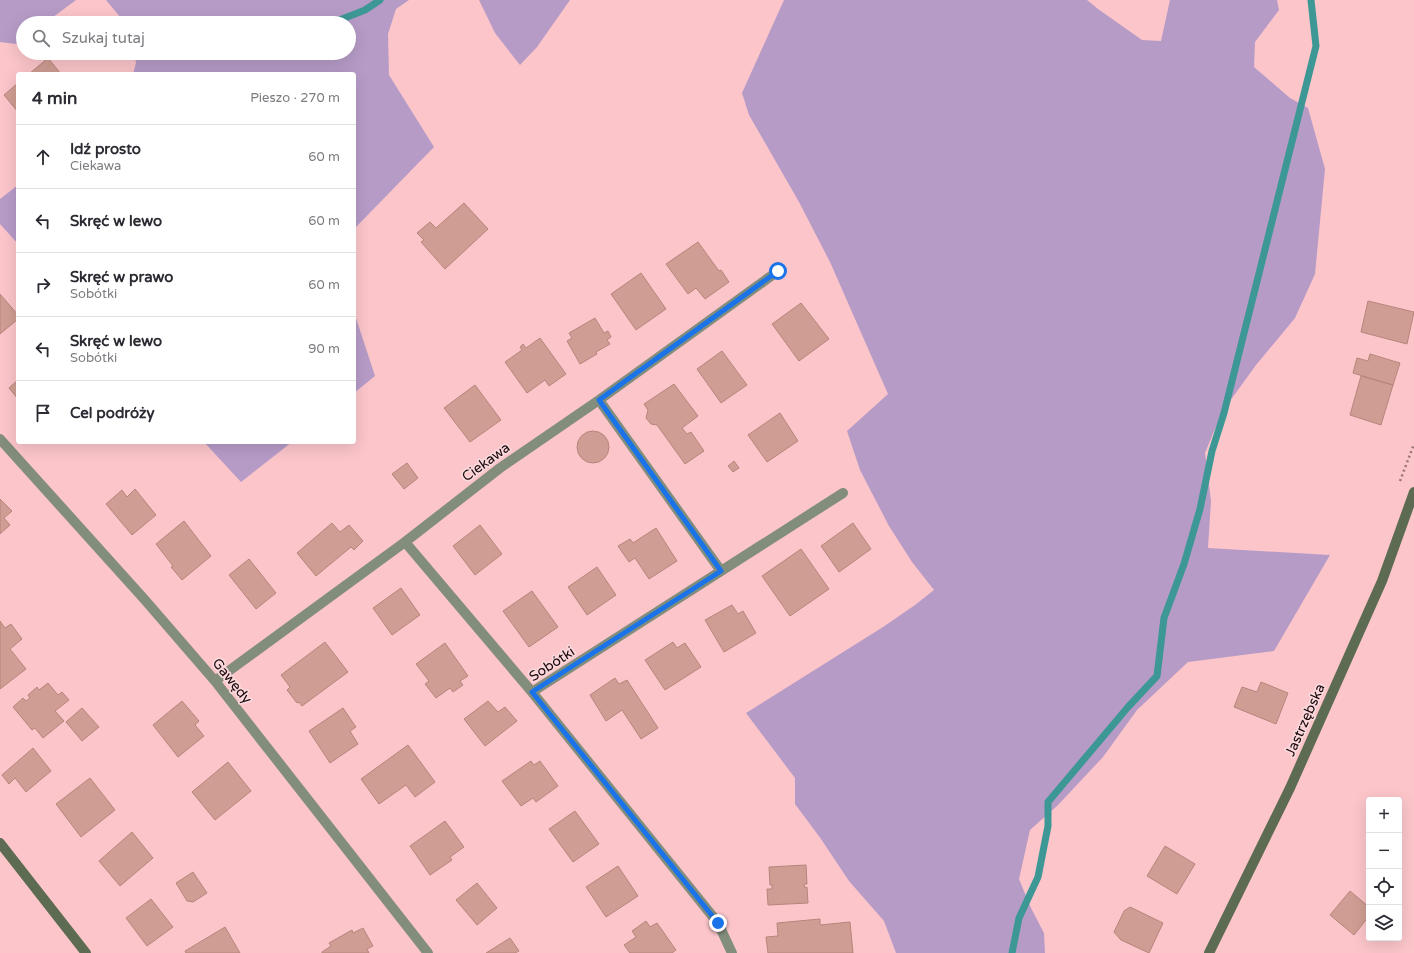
<!DOCTYPE html>
<html lang="pl">
<meta charset="utf-8">
<style>
body{margin:0;font-family:"Varela Round",sans-serif;background:#f7f7f7;color:#2b2b33}
.controls{position:absolute;right:12px;bottom:12px;display:grid;overflow:hidden;border-radius:4px;box-shadow:0 4px 16px #0002}
.controls button{width:36px;height:36px;display:grid;place-items:center;padding:0;border:0;border-bottom:1px solid #e1e1e2;background:#fff;color:#2b2b33;font:20px sans-serif}
.stop{position:absolute;width:12px;height:12px;margin:-9px;border:3px solid #1a73e8;border-radius:50%;background:#fff}
.stop.end{background:#1a73e8;border-color:#fff;box-shadow:0 1px 4px #0008}
.list{margin:0;padding:0;list-style:none}
h2{display:flex;justify-content:space-between;align-items:center;height:52px;margin:0;padding:0 16px;font-size:17px}
h2 small{font-size:13px;font-weight:400;color:#7c7c81}
.list li{display:grid;grid-template-columns:26px 1fr auto;gap:12px;align-items:center;box-sizing:border-box;height:64px;padding:0 16px;border-top:1px solid #e1e1e2}
.list b{display:block;font-size:15px;white-space:nowrap}
.list p{margin:0;font-size:13px;white-space:nowrap;color:#7c7c81}
.list em{font-size:13px;font-style:normal;color:#7c7c81}
.icon{flex:none;width:22px;height:22px;fill:none;stroke:currentColor;stroke-width:2;stroke-linecap:round;stroke-linejoin:round}
.map{position:relative;flex:none;width:1414px;height:953px;overflow:hidden}
.search{position:absolute;background:#fff;box-shadow:0 4px 16px #0002;left:16px;top:16px;width:340px;height:44px;display:flex;align-items:center;gap:10px;box-sizing:border-box;padding:0 14px;border-radius:22px;color:#7c7c81;font-size:15px}
.panel{position:absolute;background:#fff;box-shadow:0 4px 16px #0002;left:16px;top:72px;width:340px;height:372px;border-radius:4px}
.map>svg:first-child{display:block}
.green{fill:#b69bc7}
.lines{fill:none;stroke-linecap:round;stroke-linejoin:round}
.stream{stroke:#3d9794;stroke-width:7}
.building{fill:#cf9d93;stroke:#b6857b}
.path{stroke:#9a7478;stroke-width:2.5;stroke-dasharray:2 3;stroke-linecap:butt}
.street{stroke:#838d7c;stroke-width:10}
.secondary{stroke:#5c6b51;stroke-width:10}
.route{stroke:#1a73e8;stroke-width:5}
.labels{text-anchor:middle;dominant-baseline:central;stroke-width:3.5;stroke-linejoin:round;paint-order:stroke}
.street-label{font-size:14px;fill:#170609;stroke:#fad8db}
</style>
<div class="map">
<svg width="1414" height="953" viewBox="0 0 1414 953">
<rect width="100%" height="100%" fill="#fbc5ca"/>
<path class="green" d="M0,0h76l-31,23h-22v16l-7,5 -16,-2z
M106,0h303l-13,9 -8,25 1,41 45,72 -80,82v-155h-221l3,-11 -2,-10h215v-30h-224z
M479,0h91l-33,47 -17,18 -25,-32z
M784,0h303l11,9 44,31 19,1 9,-41h107l2,10 -24,32 -1,25 36,31 18,10 17,61 -10,105 -20,44 -39,47 -34,47 -17,41 6,48 -3,47 122,7 -56,96 -86,11 -51,48 -34,47 -45,48 -28,25 -11,49 12,29 13,25 1,20h-149l-12,-32 -35,-40 -28,-42 -26,-35v-26l-49,-65 137,-86 32,-22 19,-15 -22,-28 -23,-36 -29,-56 -13,-39 41,-37 -58,-132 -31,-60 -50,-87 -7,-22z
M18,185v59l-18,-20v-25z
M354,312l21,64 -21,17z
M204,442h88l-51,40z"/>
<g class="lines">
<path class="stream" d="M332,23l33,-13 15,-10
M1012,953l7,-35 19,-41 10,-51v-24l80,-95 29,-31 7,-58 20,-54 16,-55 12,-58 12,-38 92,-367 -5,-46"/>
</g>
<path class="building" d="M48,58l13,16h-32z
M18,83v29l-14,-17z
M464,203l24,26 -43,40 -24,-27 3,-2 -7,-7 13,-11 6,6z
M698,242l21,29 2,-1 8,12 -24,17 -9,-11 -8,6 -22,-30z
M641,273l25,36 -30,21 -25,-36z
M0,294l18,21v4l-18,15z
M1368,301l46,11 -7,32 -46,-12z
M801,303l28,36 -30,22 -27,-37z
M595,318l9,15 4,-2 3,6 -4,3 3,4 -14,8 1,2 -17,10 -13,-23 5,-3 -3,-5z
M540,338l26,36 -17,12 -4,-6 -18,13 -22,-31 17,-12 -2,-3 3,-3 3,4z
M722,351l25,34 -26,18 -24,-34z
M1370,354l30,9 -7,22 -40,-12 4,-15 11,3z
M1361,376l32,9 -12,40 -31,-10z
M18,380v19l-9,-11z
M674,384l24,32 -16,12 5,6 4,-2 13,19 -19,13 -28,-39 -6,-1 -5,-6 2,-8 -4,-6z
M475,385l26,35 -31,22 -26,-34z
M780,413l18,28 -31,21 -19,-27z
M577 447a16 16 0 1 1 32 0a16 16 0 1 1-32 0Z
M734,461l5,7 -6,4 -5,-6z
M407,463l11,15 -14,11 -12,-15z
M135,489l21,26 -24,20 -26,-31 16,-14 5,7z
M0,499l12,12 -8,7 6,7 -10,9z
M184,521l27,35 -29,24 -11,-13 2,-1 -17,-22z
M332,523l8,9 9,-7 14,16 -9,9 -3,-3 -35,29 -19,-23z
M853,523l18,26 -32,23 -18,-26z
M480,525l22,29 -27,21 -22,-29z
M656,528l21,33 -28,18 -14,-21 -6,4 -11,-16 12,-7 3,4z
M801,549l28,40 -39,27 -28,-40z
M249,559l27,34 -20,16 -27,-34z
M597,567l19,28 -29,20 -19,-28z
M401,588l19,27 -28,20 -19,-27z
M532,591l26,36 -29,20 -26,-36z
M732,605l6,9 5,-3 13,22 -32,19 -19,-32z
M0,621l5,7 6,-4 11,15 -12,10 16,20 -26,20z
M325,642l23,30 -46,34 -3,-4 -2,1 -10,-13 3,-3 -9,-12z
M673,642l4,6 8,-5 16,24 -36,23 -20,-30z
M445,643l23,33 -8,5 3,4 -10,7 -3,-4 -14,10 -11,-14 4,-3 -13,-17z
M615,678l4,6 8,-4 31,48 -17,11 -19,-29 -16,11 -16,-26z
M1261,682l27,11 -12,31 -42,-17 8,-20 15,5z
M48,683l10,12 4,-3 7,8 -14,11 9,10 -21,17 -8,-10 -3,2 -19,-23 10,-9 3,3 4,-3 -2,-3 9,-8 2,3z
M182,701l17,20 -4,4 9,11 -26,21 -25,-32z
M488,701l10,11 7,-5 12,14 -32,25 -21,-27z
M82,708l17,19 -17,14 -16,-19z
M343,708l13,19 -6,4 8,13 -28,19 -21,-32z
M408,745l27,37 -20,15 -9,-12 -27,19 -18,-25z
M33,748l18,23 -25,21 -11,-14 -6,6 -7,-9z
M531,761l3,4 6,-4 18,25 -22,16 -3,-4 -12,8 -19,-25z
M228,762l23,29 -36,29 -23,-28z
M90,778l25,32 -34,27 -25,-33z
M575,811l24,33 -26,18 -24,-33z
M445,821l19,26 -14,10 2,3 -22,15 -20,-29z
M132,832l21,26 -33,28 -21,-25z
M1165,846l30,18 -18,30 -30,-18z
M806,865l1,19h-3l1,4 2,-1 1,16 -40,2 -1,-16h5v-4h-2l-1,-18z
M618,866l20,30 -32,21 -20,-30z
M193,872l14,21 -14,9 -6,-1 -11,-18z
M477,883l20,25 -20,17 -21,-25z
M1350,891l19,16v9l-15,19 -24,-20z
M151,899l22,28 -26,19 -21,-28z
M1130,907l33,16 -14,30 -28,-13 -7,-8 10,-21z
M820,919v6l30,-3 3,31h-85l-2,-16 12,-1 -1,-13z
M646,921l4,6 7,-4 19,27 -4,3h-42l-6,-8 12,-8 -4,-6z
M225,927l15,26h-54l-1,-2z
M363,928l10,18 -6,3 2,4h-47v-1l9,-6 -2,-3 23,-13 1,3z
M510,938l9,13 -4,2h-29z"/>
<g class="lines">
<path class="path" d="M1400,481l14,-37"/>
<path class="street" d="M599,400l122,171
M0,439l145,161 70,81 213,272
M405,542l127,150
M215,681l190,-139 95,-74 99,-68 179,-129
M732,953l-14,-30 -186,-231 311,-199"/>
<path class="secondary" d="M0,843l86,110
M1209,953l81,-165 92,-207 32,-89"/>
</g>
<g class="lines">
<path class="route" d="M718,923l-186,-231 189,-121 -122,-171 179,-129"/>
</g>
<g class="labels">
<g class="street-label">
<text transform="translate(486 462) rotate(-36)">Ciekawa</text>
<text transform="translate(552 664) rotate(-33)">Sobótki</text>
<text transform="translate(232 681) rotate(51)">Gawędy</text>
<text transform="translate(1305 720) rotate(-66)">Jastrzębska</text>
</g>
</g>
</svg>
<div class="controls">
<button>+</button>
<button>−</button>
<button><svg class="icon" aria-label="locate" viewBox="0 0 24 24"><circle cx="12" cy="12" r="6"/><path d="M12 2v4M12 18v4M2 12h4M18 12h4"/></svg></button>
<button><svg class="icon" aria-label="layers" viewBox="0 0 24 24"><path d="M12 4l9 5-9 5-9-5zM3 14l9 5 9-5"/></svg></button>
</div>
<div class="stop" style="left:778px;top:271px"></div>
<div class="stop end" style="left:718px;top:923px"></div>
<div class="search"><svg class="icon" aria-label="search" viewBox="0 0 24 24"><circle cx="10" cy="10" r="6"/><path d="M15 15l6 6"/></svg>Szukaj tutaj</div>
<section class="panel">
<h2>4 min<small>Pieszo · 270 m</small></h2>
<ul class="list">
<li><svg class="icon" aria-label="ahead" viewBox="0 0 24 24"><path d="M12 20V5M6 11l6-6 6 6"/></svg><div><b>Idź prosto</b><p>Ciekawa</p></div><em>60 m</em></li>
<li><svg class="icon" aria-label="left" viewBox="0 0 24 24"><path d="M17 20v-9H6M10 6l-5 5 5 5"/></svg><div><b>Skręć w lewo</b></div><em>60 m</em></li>
<li><svg class="icon" aria-label="right" viewBox="0 0 24 24"><path d="M7 20v-9h11M14 6l5 5-5 5"/></svg><div><b>Skręć w prawo</b><p>Sobótki</p></div><em>60 m</em></li>
<li><svg class="icon" aria-label="left" viewBox="0 0 24 24"><path d="M17 20v-9H6M10 6l-5 5 5 5"/></svg><div><b>Skręć w lewo</b><p>Sobótki</p></div><em>90 m</em></li>
<li><svg class="icon" aria-label="arrive" viewBox="0 0 24 24"><path d="M6 21V4h12l-3 4 3 4H6"/></svg><div><b>Cel podróży</b></div></li>
</ul>
</section>
</div>
